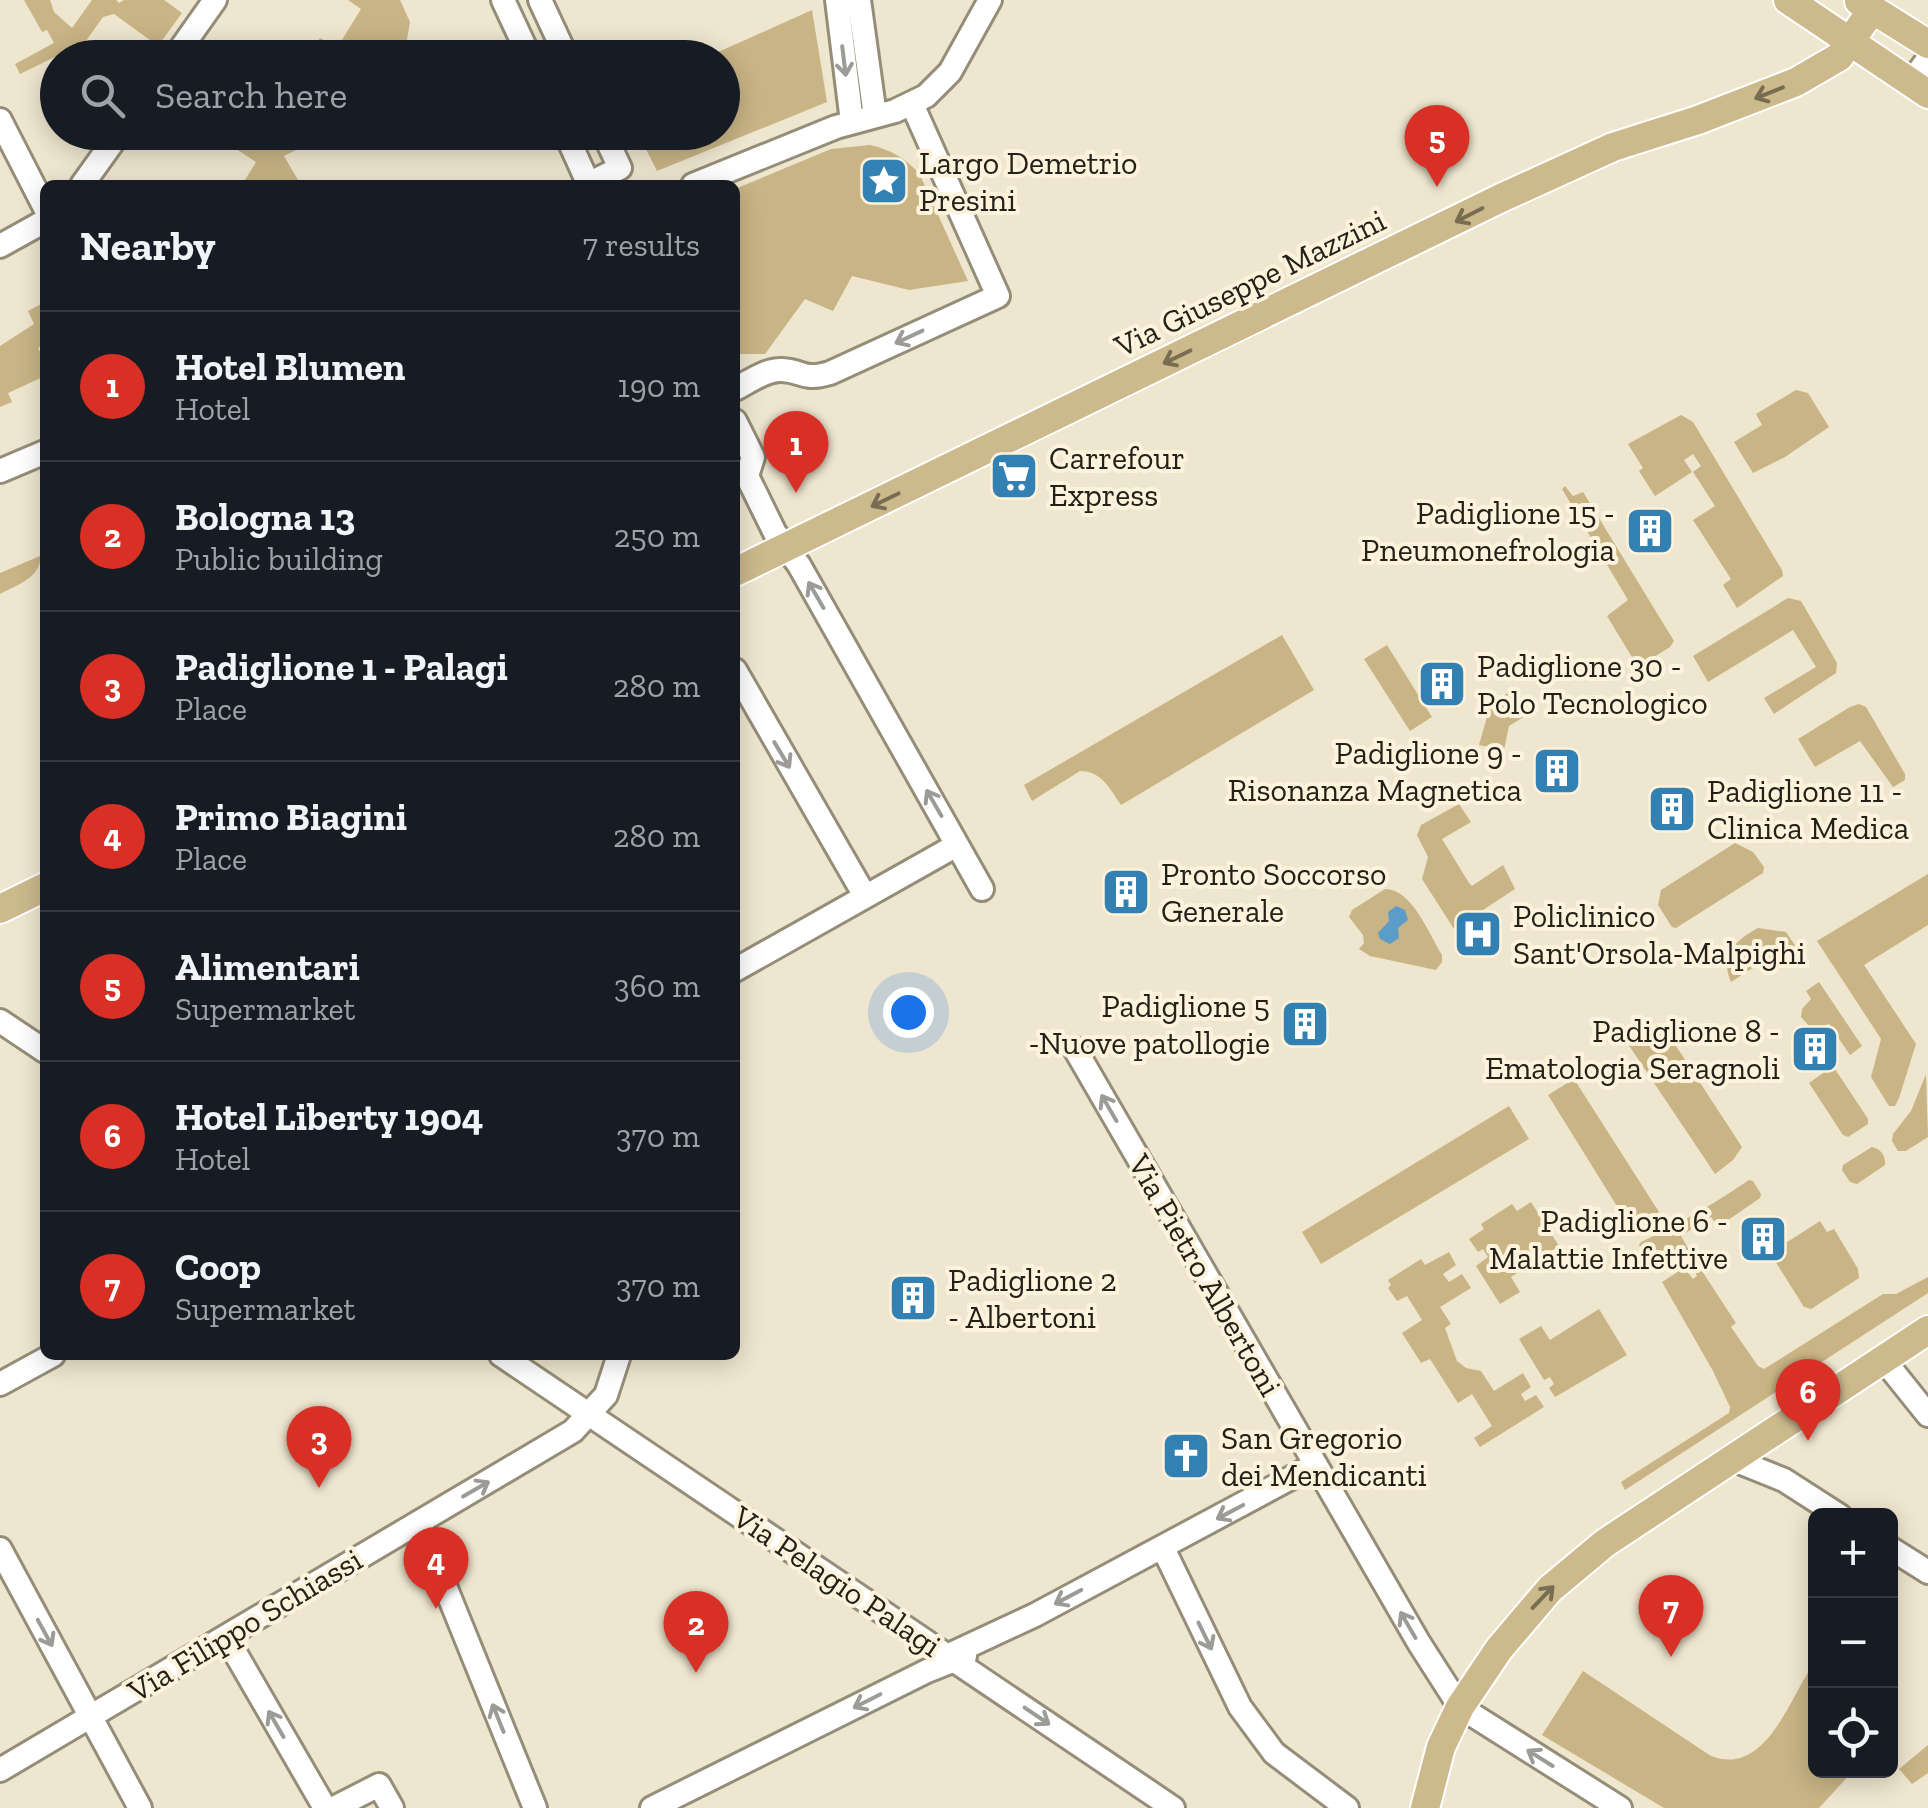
<!DOCTYPE html>
<meta charset="utf-8">
<style>
body{margin:0;font-family:"Zilla Slab",serif;background:#242831;color:#f1f3f6}
.controls{position:absolute;right:30px;bottom:30px;display:grid;overflow:hidden;border-radius:15px;box-shadow:0 5px 25px #0003}
.controls button{width:90px;height:90px;display:grid;place-items:center;padding:0;border:0;border-bottom:2px solid #363941;background:#171b24;color:#f1f3f6;font:50px sans-serif}
.you{position:absolute;left:908px;top:1012px;width:35px;height:35px;margin:-25px;border:8px solid #fff;border-radius:50%;background:#1a73e8;box-shadow:0 0 0 15px #1a73e833}
.badge{display:grid;place-items:center;width:65px;height:65px;border-radius:50%;background:#d93025;color:#fff;font-size:32px;font-weight:700}
.pin{position:absolute;translate:-50% -82px;filter:drop-shadow(0 2px 5px #0008)}
.pin::after{content:'';position:absolute;top:52px;width:35px;height:30px;background:inherit;clip-path:polygon(0 0,100% 0,50% 100%)}
.list{margin:0;padding:0;list-style:none}
h2{display:flex;justify-content:space-between;align-items:center;height:130px;margin:0;padding:0 40px;font-size:42px}
h2 small{font-size:32px;font-weight:400;color:#9ea1a6}
.list li{display:grid;grid-template-columns:65px 1fr auto;gap:30px;align-items:center;box-sizing:border-box;height:150px;padding:0 40px;border-top:2px solid #363941}
.list b{display:block;font-size:38px;white-space:nowrap}
.list p{margin:0;font-size:32px;white-space:nowrap;color:#9ea1a6}
.list em{font-size:32px;font-style:normal;color:#9ea1a6}
.icon{flex:none;width:55px;height:55px;fill:none;stroke:currentColor;stroke-width:2;stroke-linecap:round;stroke-linejoin:round}
.map{position:relative;flex:none;width:1928px;height:1808px;overflow:hidden}
.search{position:absolute;background:#171b24;box-shadow:0 5px 25px #0003;left:40px;top:40px;width:700px;height:110px;display:flex;align-items:center;gap:25px;box-sizing:border-box;padding:0 35px;border-radius:55px;color:#9ea1a6;font-size:38px}
.panel{position:absolute;background:#171b24;box-shadow:0 5px 25px #0003;left:40px;top:180px;width:700px;height:1180px;border-radius:15px}
.map>svg:first-child{display:block}
.green{fill:#c8b485}
.water{fill:#5c9cc8}
.lines{fill:none;stroke-linecap:round;stroke-linejoin:round}
.minor-casing{stroke:#968d78;stroke-width:28}
.major-casing{stroke:#fff;stroke-width:32}
.minor{stroke:#fff;stroke-width:22}
.major{stroke:#ccb98c;stroke-width:28}
.oneway{stroke:#9d9b98}
.oneway2{stroke:#786d52}
.labels{text-anchor:middle;dominant-baseline:central;stroke-width:8;stroke-linejoin:round;paint-order:stroke}
.poi-label{font-size:32px;fill:#252119;stroke:#fdf3dc;text-anchor:start}
.street-label{font-size:32px;fill:#252119;stroke:#fdf3dc}
</style>
<div class="map">
<svg width="1928" height="1808" viewBox="0 0 1928 1808">
<rect width="100%" height="100%" fill="#efe6cf"/>
<path class="green" d="M24,0h26l4,12 18,16 20,-28h24l3,3 5,-3h40l18,13 -24,33 -44,-32 -11,3 -20,28 10,12h-27l-3,-4 -43,21 -5,-10 39,-21 -7,-13 -5,2z
M348,0h52l10,22 -3,18 -18,9 3,8h-86l14,-19 17,10 24,-39z
M812,10l15,92 -170,69 -19,-38 84,-1v-74l-15,-1z
M230,133h15l21,14 11,-14c13,-1 18,4 29,12l-22,11 17,29h-59l14,-23 -32,-21z
M870,145c19,4 38,14 50,30l48,106 -59,9 -57,-14 -19,35 -28,-12 -40,55h-25l-5,-10v-155l96,-40z
M45,302v42l-7,4 7,13v15l-37,17 4,9 -12,5v-61l34,-22 -6,-13z
M1796,390l12,3 21,34 -44,30 -32,16 -19,-31 28,-17 -6,-11z
M1681,415l12,7 89,148 1,6 -46,32 -14,-23 8,-6 -38,-59 22,-14 -22,-34 8,-6 -8,-12 -9,6 8,12 -37,24 -16,-25 4,-3 -15,-24z
M1565,486l8,10 10,-4 91,149 -4,6 -32,20 -31,-51 21,-16 -66,-111z
M40,556c2,21 -23,29 -40,38v-21z
M1788,598l13,3 36,62 -1,10 -62,41 -10,-16 52,-31 -23,-37 -85,52 -15,-26z
M1282,635l32,55 -193,115c-11,-16 -19,-34 -41,-34l-48,30 -8,-16z
M1387,645l45,72 -22,14 -46,-72z
M1513,690l14,25 -18,11 -5,24 -25,-5 12,-42z
M1859,704l7,3 39,67v6l-12,7 -33,-46 -45,26 -17,-28 52,-32z
M1459,804l12,18 -29,17 27,44 3,3 31,-21 12,24 -61,40 -32,-50 6,-22 -11,-22 4,-10z
M1735,843l18,9 11,15 -1,6 -87,55 -4,-1 -14,-22 3,-15z
M1928,874v51l-64,40 52,79 -17,54 -4,8h-6l-18,-29 10,-38 -64,-98z
M1385,889c27,0 44,45 57,66v7l-6,8 -66,-14 -11,-7 5,-6 -1,-8 -14,-18 3,-7z
M1758,928l28,4 14,21 -29,20 -9,-11 -31,20c-12,-27 5,-42 27,-54z
M1819,982l43,64 -12,9 -21,-31 -17,5 -11,-12 1,-8 9,-10 -5,-8z
M1661,1023l81,124 -9,13 -18,14 -87,-130z
M1833,1066l35,53v5l-20,13 -5,-2 -34,-52z
M1926,1074l2,63 -22,14h-8l-6,-10 1,-7 18,-23z
M1574,1079l85,133 -19,11 -12,1 -80,-129z
M1509,1106l20,33 -208,125 -19,-32z
M1872,1147c9,2 14,9 13,18l-28,19 -7,-2 -8,-12 1,-5z
M1749,1180l4,1 8,13 -1,4 -42,29 -7,-10 -30,19 8,14 -35,20 -15,-25 2,-3c38,-18 73,-38 108,-62z
M1531,1202l28,44 -48,31 9,15 -20,12 -24,-38 12,-9 -5,-8 -5,3 -9,-13 15,-10 -3,-5 31,-20 5,7z
M1820,1221l7,11 7,-3 24,40 1,9 -48,31 -7,-2 -34,-54z
M1449,1252l7,13 -13,9 6,8 13,-8 9,14 -31,19 11,17 -6,4 12,33 9,7 15,3 13,20 29,-18 8,14 -10,7 4,7 11,-6 8,12 -64,40 -6,-9 18,-12 -20,-32 -14,9 -28,-44 -9,4 -19,-30 20,-13 -15,-24 -10,5 -9,-13 3,-3 -3,-5 33,-21 4,6z
M1684,1268l9,11 4,-3 -2,-5 5,-3 36,55 -5,4 27,39 6,3 119,-75h13l32,-17v16l-303,197 -4,-8 108,-69 1,-6 -17,-36 -51,-89z
M1599,1309l28,46 -72,42 -6,-9 5,-4 -4,-7 -6,3 -25,-41 22,-13 9,14z
M1810,1669l5,3 1,98 37,1 -34,37h-155l-122,-73 41,-64 128,85c52,20 76,-50 99,-87z
M1928,1745v28l-16,11 -13,-15z"/>
<path class="water" d="M871,161l23,5 14,14 -3,10c-19,6 -36,-7 -41,-25z
M1396,906l9,4 3,10 -10,8 1,10 -9,6 -10,-5 -2,-6 11,-12 -1,-9z"/>
<g class="lines">
<g class="minor-casing">
<path id="minor" d="M503,0l27,58
M540,0l27,58
M837,0l15,122
M859,0l16,116
M174,58l41,-58
M1911,82l17,-23
M0,120l45,88
M565,132l24,53
M588,184l32,-16 -17,-36
M82,185l38,-53
M693,185l143,-58 59,-16 31,-15 24,-24 40,-72
M0,246l45,-25
M735,389c14,-7 31,-20 47,-19 22,1 20,11 48,3l168,-77 -86,-192
M735,421l18,36 -6,19
M735,470l12,6 28,57 24,32 183,324
M0,471l45,-19
M735,670l130,226
M735,970l222,-125
M0,1021l45,30
M1075,1049l344,594 41,64 160,101
M501,1355l672,453
M1883,1359l45,56
M0,1384l53,-29
M1732,1459l52,21 56,36
M419,1522l116,286
M1163,1548l77,159 34,46 73,55
M1890,1548l38,24
M0,1549l140,259
M226,1637l99,171
M947,1656l88,-41 280,-150
M0,1770l573,-339 33,-36 13,-40
M334,1808l45,-23 13,23
M652,1808l275,-137 38,-15"/>
</g>
<g class="major-casing">
<path id="major" d="M1788,0l140,94
M1859,1l69,43
M735,572l766,-374 112,-51 85,-27 98,-38 43,-25 33,-47
M0,909l45,-22
M1425,1808l16,-61 19,-40 39,-58 51,-60 55,-46 323,-213"/>
</g>
<use href="#minor" class="minor"/>
<use href="#major" class="major"/>
</g>
<defs><path id="oneway-shaft" d="M-6 0H5M1.5-3L5.5 0L1.5 3" fill="none" stroke-width="1.6" stroke-linecap="round" stroke-linejoin="round" transform="scale(2.5)"/></defs>
<g class="oneway">
<use href="#oneway-shaft" transform="translate(844 61) rotate(83)"/>
<use href="#oneway-shaft" transform="translate(909 337) rotate(155)"/>
<use href="#oneway-shaft" transform="translate(816 595) rotate(-120)"/>
<use href="#oneway-shaft" transform="translate(782 755) rotate(59)"/>
<use href="#oneway-shaft" transform="translate(934 803) rotate(-120)"/>
<use href="#oneway-shaft" transform="translate(1109 1108) rotate(-120)"/>
<use href="#oneway-shaft" transform="translate(476 1489) rotate(-30)"/>
<use href="#oneway-shaft" transform="translate(1230 1512) rotate(152)"/>
<use href="#oneway-shaft" transform="translate(1068 1597) rotate(152)"/>
<use href="#oneway-shaft" transform="translate(1408 1625) rotate(-120)"/>
<use href="#oneway-shaft" transform="translate(45 1633) rotate(61)"/>
<use href="#oneway-shaft" transform="translate(1205 1636) rotate(64)"/>
<use href="#oneway-shaft" transform="translate(867 1701) rotate(153)"/>
<use href="#oneway-shaft" transform="translate(1037 1716) rotate(34)"/>
<use href="#oneway-shaft" transform="translate(498 1718) rotate(-112)"/>
<use href="#oneway-shaft" transform="translate(276 1724) rotate(-120)"/>
<use href="#oneway-shaft" transform="translate(1540 1758) rotate(-148)"/>
</g>
<g class="oneway2">
<use href="#oneway-shaft" transform="translate(1769 93) rotate(158)"/>
<use href="#oneway-shaft" transform="translate(1469 215) rotate(153)"/>
<use href="#oneway-shaft" transform="translate(1177 357) rotate(154)"/>
<use href="#oneway-shaft" transform="translate(885 500) rotate(154)"/>
<use href="#oneway-shaft" transform="translate(1543 1597) rotate(-46)"/>
</g>
<defs>
<g id="sight-square" transform="scale(2.5)"><rect x="-9" y="-9" width="18" height="18" rx="4" fill="#3381b3" stroke="#fdf3dc"/><path d="M0-6L1.8-2.2L6-1.7L2.9 1.2L3.7 5.4L0 3.3L-3.7 5.4L-2.9 1.2L-6-1.7L-1.8-2.2Z" fill="#fff"/></g>
<g id="supermarket-square" transform="scale(2.5)"><rect x="-9" y="-9" width="18" height="18" rx="4" fill="#3381b3" stroke="#fdf3dc"/><path d="M-6-5.5h2.5l.6 2H6L4.5 2H-2.5L-4.4-4H-6ZM-1.5 3.2a1.3 1.3 0 1 0 .1 0ZM3 3.2a1.3 1.3 0 1 0 .1 0Z" fill="#fff"/></g>
<g id="building-square" transform="scale(2.5)"><rect x="-9" y="-9" width="18" height="18" rx="4" fill="#3381b3" stroke="#fdf3dc"/><path d="M-4-6H4V6H1V3H-1V6H-4ZM-2.5-4.3h1.7v1.8h-1.7ZM.8-4.3h1.7v1.8H.8ZM-2.5-1h1.7V.8h-1.7ZM.8-1h1.7V.8H.8Z" fill="#fff"/></g>
<g id="hospital-square" transform="scale(2.5)"><rect x="-9" y="-9" width="18" height="18" rx="4" fill="#3381b3" stroke="#fdf3dc"/><path d="M-5-5h3v3.5h4V-5h3V5h-3V1.5h-4V5h-3Z" fill="#fff"/></g>
<g id="church-square" transform="scale(2.5)"><rect x="-9" y="-9" width="18" height="18" rx="4" fill="#3381b3" stroke="#fdf3dc"/><path d="M-1.2-6h2.4v3.5h3.3v2.4h-3.3V6h-2.4V-.1h-3.3v-2.4h3.3Z" fill="#fff"/></g>
</defs>
<g fill-rule="evenodd">
<use href="#sight-square" x="884" y="181"/>
<use href="#supermarket-square" x="1014" y="476"/>
<use href="#building-square" x="1650" y="531"/>
<use href="#building-square" x="1442" y="684"/>
<use href="#building-square" x="1557" y="771"/>
<use href="#building-square" x="1672" y="809"/>
<use href="#building-square" x="1126" y="892"/>
<use href="#hospital-square" x="1478" y="934"/>
<use href="#building-square" x="1305" y="1024"/>
<use href="#building-square" x="1815" y="1049"/>
<use href="#building-square" x="1763" y="1239"/>
<use href="#building-square" x="913" y="1298"/>
<use href="#church-square" x="1186" y="1456"/>
</g>
<g class="labels">
<g class="poi-label">
<text x="919" y="163">Largo Demetrio<tspan x="919" dy="37">Presini</tspan></text>
<text x="1049" y="458">Carrefour<tspan x="1049" dy="37">Express</tspan></text>
<text x="1615" y="513" text-anchor="end">Padiglione 15 -<tspan x="1615" dy="37">Pneumonefrologia</tspan></text>
<text x="1477" y="666">Padiglione 30 -<tspan x="1477" dy="37">Polo Tecnologico</tspan></text>
<text x="1522" y="753" text-anchor="end">Padiglione 9 -<tspan x="1522" dy="37">Risonanza Magnetica</tspan></text>
<text x="1707" y="791">Padiglione 11 -<tspan x="1707" dy="37">Clinica Medica</tspan></text>
<text x="1161" y="874">Pronto Soccorso<tspan x="1161" dy="37">Generale</tspan></text>
<text x="1513" y="916">Policlinico<tspan x="1513" dy="37">Sant'Orsola-Malpighi</tspan></text>
<text x="1270" y="1006" text-anchor="end">Padiglione 5<tspan x="1270" dy="37">-Nuove patollogie</tspan></text>
<text x="1780" y="1031" text-anchor="end">Padiglione 8 -<tspan x="1780" dy="37">Ematologia Seragnoli</tspan></text>
<text x="1728" y="1221" text-anchor="end">Padiglione 6 -<tspan x="1728" dy="37">Malattie Infettive</tspan></text>
<text x="948" y="1280">Padiglione 2<tspan x="948" dy="37">- Albertoni</tspan></text>
<text x="1221" y="1438">San Gregorio<tspan x="1221" dy="37">dei Mendicanti</tspan></text>
</g>
<g class="street-label">
<text transform="translate(1250 283) rotate(-26)">Via Giuseppe Mazzini</text>
<text transform="translate(1205 1275) rotate(60)">Via Pietro Albertoni</text>
<text transform="translate(837 1581) rotate(34)">Via Pelagio Palagi</text>
<text transform="translate(245 1625) rotate(-31)">Via Filippo Schiassi</text>
</g>
</g>
</svg>
<div class="controls">
<button>+</button>
<button>−</button>
<button><svg class="icon" aria-label="locate" viewBox="0 0 24 24"><circle cx="12" cy="12" r="6"/><path d="M12 2v4M12 18v4M2 12h4M18 12h4"/></svg></button>
</div>
<div class="you"></div>
<div class="pin badge" style="left:796px;top:493px">1</div>
<div class="pin badge" style="left:696px;top:1673px">2</div>
<div class="pin badge" style="left:319px;top:1488px">3</div>
<div class="pin badge" style="left:436px;top:1609px">4</div>
<div class="pin badge" style="left:1437px;top:187px">5</div>
<div class="pin badge" style="left:1808px;top:1441px">6</div>
<div class="pin badge" style="left:1671px;top:1657px">7</div>
<div class="search"><svg class="icon" aria-label="search" viewBox="0 0 24 24"><circle cx="10" cy="10" r="6"/><path d="M15 15l6 6"/></svg>Search here</div>
<section class="panel">
<h2>Nearby<small>7 results</small></h2>
<ul class="list">
<li><span class="badge">1</span><div><b>Hotel Blumen</b><p>Hotel</p></div><em>190 m</em></li>
<li><span class="badge">2</span><div><b>Bologna 13</b><p>Public building</p></div><em>250 m</em></li>
<li><span class="badge">3</span><div><b>Padiglione 1 - Palagi</b><p>Place</p></div><em>280 m</em></li>
<li><span class="badge">4</span><div><b>Primo Biagini</b><p>Place</p></div><em>280 m</em></li>
<li><span class="badge">5</span><div><b>Alimentari</b><p>Supermarket</p></div><em>360 m</em></li>
<li><span class="badge">6</span><div><b>Hotel Liberty 1904</b><p>Hotel</p></div><em>370 m</em></li>
<li><span class="badge">7</span><div><b>Coop</b><p>Supermarket</p></div><em>370 m</em></li>
</ul>
</section>
</div>
